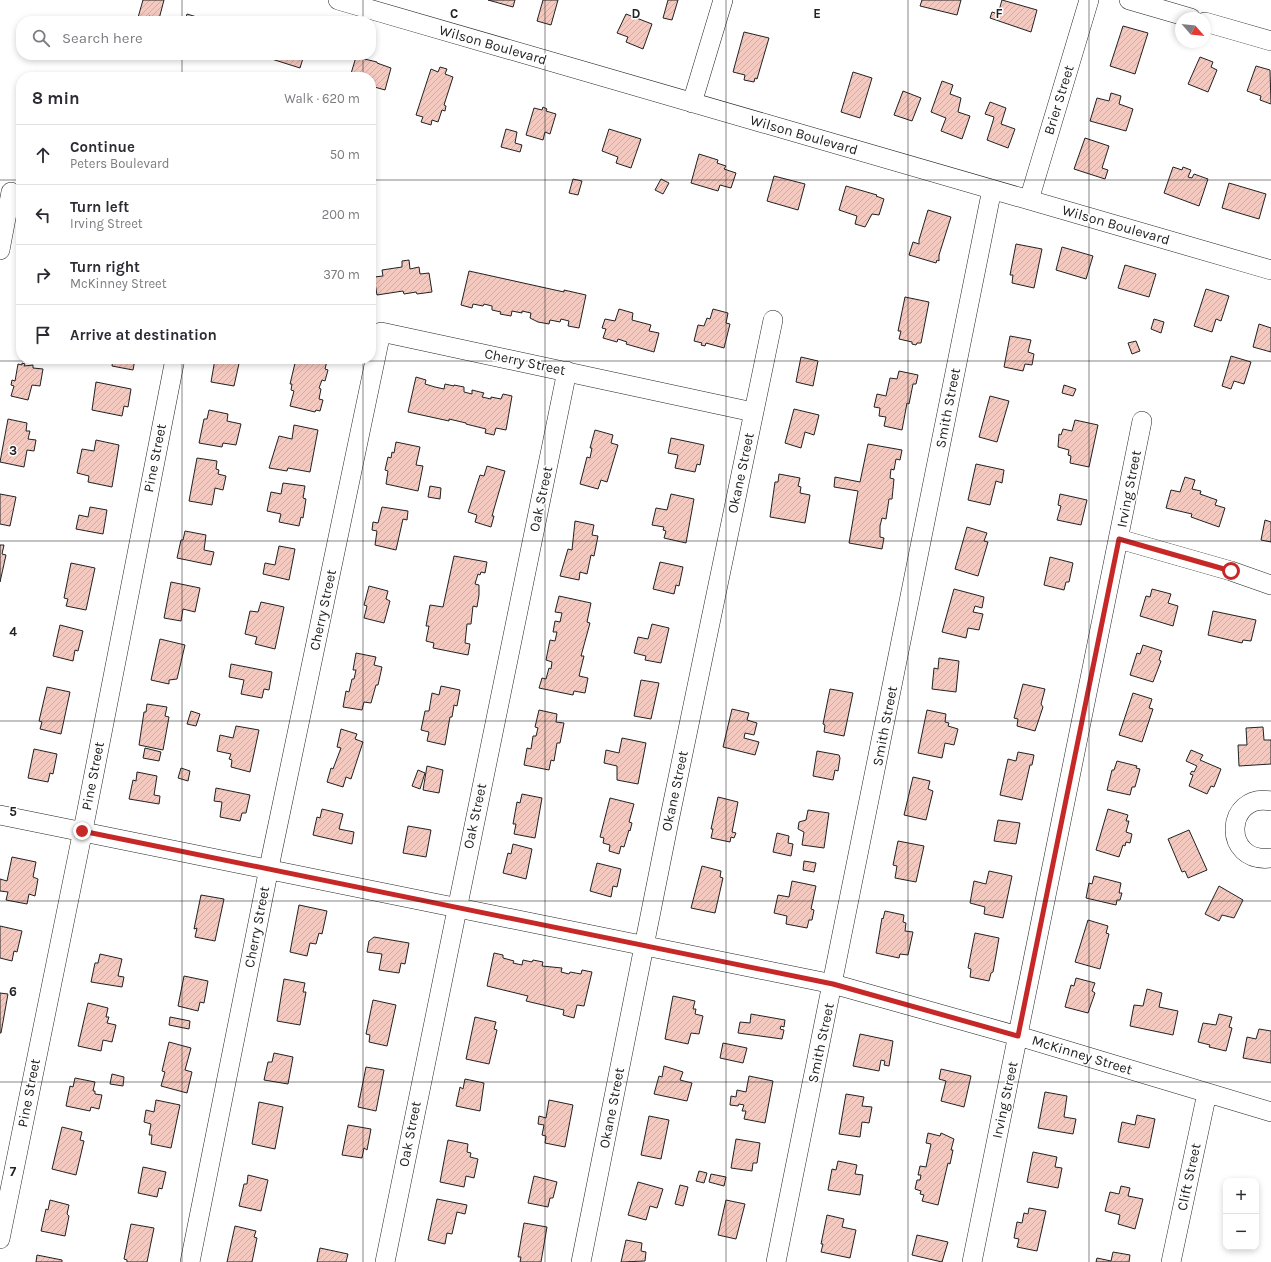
<!DOCTYPE html>
<meta charset="utf-8">
<style>
body{margin:0;font-family:Karla,sans-serif;background:#f2f2f3;color:#2b2b33}
.controls{position:absolute;right:12px;bottom:12px;display:grid;overflow:hidden;border-radius:8px;box-shadow:0 2px 6px #0003}
.controls button{width:36px;height:36px;display:grid;place-items:center;padding:0;border:0;border-bottom:1px solid #e1e1e2;background:#fff;color:#2b2b33;font:20px sans-serif}
.compass{position:absolute;left:1175px;top:12px;width:36px;height:36px;border-radius:50%;background:#fff;box-shadow:0 2px 6px #0003;rotate:118deg}
.stop{position:absolute;width:12px;height:12px;margin:-9px;border:3px solid #c62828;border-radius:50%;background:#fff}
.stop.end{background:#c62828;border-color:#fff;box-shadow:0 1px 4px #0008}
.list{margin:0;padding:0;list-style:none}
h2{display:flex;justify-content:space-between;align-items:center;height:52px;margin:0;padding:0 16px;font-size:17px}
h2 small{font-size:13px;font-weight:400;color:#7c7c81}
.list li{display:grid;grid-template-columns:26px 1fr auto;gap:12px;align-items:center;box-sizing:border-box;height:60px;padding:0 16px;border-top:1px solid #e1e1e2}
.list b{display:block;font-size:15px;white-space:nowrap}
.list p{margin:0;font-size:13px;white-space:nowrap;color:#7c7c81}
.list em{font-size:13px;font-style:normal;color:#7c7c81}
.icon{flex:none;width:22px;height:22px;fill:none;stroke:currentColor;stroke-width:2;stroke-linecap:round;stroke-linejoin:round}
.map{position:relative;flex:none;width:1271px;height:1262px;overflow:hidden}
.search{position:absolute;background:#fff;box-shadow:0 2px 6px #0003;left:16px;top:16px;width:360px;height:44px;display:flex;align-items:center;gap:10px;box-sizing:border-box;padding:0 14px;border-radius:16px;color:#7c7c81;font-size:15px}
.panel{position:absolute;background:#fff;box-shadow:0 2px 6px #0003;left:16px;top:72px;width:360px;height:292px;border-radius:16px}
.map>svg:first-child{display:block}
.building{fill:url(#building-hatch);stroke:#222}
.lines{fill:none;stroke-linecap:round;stroke-linejoin:round}
.minor-casing{stroke:#222;stroke-width:20}
.minor{stroke:#fff;stroke-width:19}
.route{stroke:#c62828;stroke-width:5}
.grid{fill:none;stroke:#222;stroke-width:1;stroke-opacity:0.55}
.labels{text-anchor:middle;dominant-baseline:central;stroke-width:3;stroke-linejoin:round;paint-order:stroke}
.street-label{font-size:14px;fill:#222;stroke:#fff}
.grid-label{font-size:13px;text-anchor:middle;font-weight:bold;fill:#222;stroke:#fff;stroke-width:3;stroke-linejoin:round;paint-order:stroke}
</style>
<div class="map">
<svg width="1271" height="1262" viewBox="0 0 1271 1262">
<defs>
<pattern id="building-hatch" width="6" height="6" patternUnits="userSpaceOnUse"><rect width="6" height="6" fill="#f3c9c0"/><path d="M-1 1l2-2M0 6l6-6M5 7l2-2" fill="none" stroke="#d0aca5"/></pattern>
</defs>
<rect width="100%" height="100%" fill="#fff"/>
<path class="building" d="M143,0h21l-5,19 -10,-3 -2,5h-10z
M488,0h27l-2,7z
M543,0h15l-7,25 -14,-4z
M668,0h10l-6,20 -9,-2z
M922,0h39l-4,15 -37,-9z
M1002,0l35,10 -6,22 -41,-14 2,-6 6,2z
M187,14l23,7h-25z
M626,14l26,10 -9,25 -17,-7 2,-5 -11,-4z
M1123,26l25,7 -13,41 -25,-8z
M744,32l25,6 -12,41 -2,-1 -1,4 -10,-2 1,-5 -12,-3z
M259,55h45l-4,13z
M356,57l21,5v1l14,5 -6,22 -14,-4v-9h-21z
M1200,57l13,5 -2,5 6,3 -9,22 -20,-8z
M1256,66l14,4 1,34 -11,-4 1,-4 -14,-5z
M440,67l7,2 -2,5 8,3 -9,28 2,1 -1,5 -3,-1 -4,12 -6,-2 -1,5 -10,-3 2,-5 -7,-2 15,-46 7,3z
M853,72l19,6 -12,40 -19,-6z
M942,81l11,4 -3,9 11,4 -3,14 12,4 -8,23 -21,-8 5,-13 -15,-6z
M903,91l18,7 -9,23 -18,-6z
M1111,93l10,3 -2,8 14,5 -7,22 -36,-10 7,-23 12,3z
M990,102l16,6 -5,16 14,5 -7,19 -21,-8 6,-19 1,-4 -9,-3z
M543,107l4,2 -1,2 10,3 -6,20 -5,-2 -2,8 -17,-5 8,-27 8,2z
M506,129l11,3 -2,11 7,2 -2,7 -19,-5z
M609,129l32,10 -10,29 -15,-5 2,-6 -16,-6z
M1085,138l24,8 -7,22 6,2 -3,9 -31,-10z
M699,154l19,6 -1,3 9,3 -2,3 12,4 -5,15 -11,-3 -2,6 -27,-8z
M1173,167l9,3 1,-3 8,3 -3,7 4,1 2,-4 14,5 -9,27 -35,-13z
M774,176l31,8 -7,26 -31,-9z
M573,179l9,2 -4,14 -9,-2z
M661,179l8,4 -6,11 -8,-4z
M1229,183l37,11 -7,25 -37,-11z
M846,186l31,9 -1,1 8,3 -5,16 -7,-1 -7,13 -10,-3 2,-8 -18,-6z
M928,210l23,7 -12,38v6l-2,-1 -1,3 -27,-8 4,-13 6,2v-4z
M1016,244l26,5 -8,39 -22,-5 1,-8h-3z
M1062,247l31,9 -7,23 -30,-9z
M409,260l1,9 9,-2 1,7 9,-1 3,19 -15,2 -1,-2 -12,2 -1,-3 -26,4 -3,-18 9,-1 -1,-6 20,-3v-6z
M1125,265l31,9 -7,23 -31,-9z
M469,271l95,21v-2l22,5 -7,33 -11,-2 1,-5 -8,-2 -1,3 -10,-2 -1,4 -11,-2 -8,-4 1,-5 -9,-2v2l-10,-2 -1,5 -11,-2 1,-2 -9,-2v-4l-8,-2 -1,2 -10,-2 -1,4 -11,-3z
M1206,289l23,7 -8,25 -5,-2 -4,13 -18,-6z
M905,297l24,5 -8,41h-4l-1,2 -4,-1v-2l-13,-3 2,-8h-3z
M619,309l14,4 -1,7 19,5 -2,6 10,2 -5,19 -28,-8 1,-2 -9,-3 -1,3 -14,-4 3,-9 -4,-1 3,-9 10,2z
M713,309l15,4 -2,10 4,1 -6,24 -18,-5 -1,3 -4,-1 1,-2 -8,-2 4,-16 6,1 3,-8 3,1z
M1154,319l10,3 -3,11 -10,-4z
M1259,324l12,4v24l-18,-5z
M1010,336l21,4 -3,12 6,2 -2,11 -7,-1 -2,7 -19,-4z
M1136,341l4,10 -8,3 -4,-11z
M1231,356l20,6 -7,22 -10,-3 -3,8 -9,-3z
M801,357l17,4 -5,25 -17,-4z
M113,359h22l-2,11 -21,-4z
M215,359h25l-6,27 -23,-4z
M296,359h35l-1,3 -3,-1 -2,8 3,1 -3,11 -3,-1 -3,8 2,1 -2,10 4,1 -3,11 -4,-1 -1,2 -25,-6 4,-15 -3,-1 1,-6h-2z
M22,363l3,1 -1,2 9,-1v3l10,1 -3,17 -8,-1 -4,15 -17,-4 3,-10 -3,-1 1,-5 3,1 3,-17 4,1z
M899,371l19,4 -2,9h-3l-4,20 -2,-1 -5,27 -18,-4 2,-9 -7,-1 1,-8 -6,-1 3,-13 9,2 4,-18 7,1z
M416,377l10,3 -1,4 10,3 9,2 1,-5 9,2v-1l10,2v5l8,2v-4l12,3 -2,4 9,2v-2l10,2 2,-5 9,2 -6,34 -10,-2 -2,7 -9,-2 1,-4 -20,-5v-1l-17,-4v2l-41,-9z
M96,382l35,7 -3,18 -4,-1 -2,10 -30,-6z
M1064,385l12,4 -3,7 -11,-3z
M990,396l19,5 -12,41 -18,-5z
M794,409l25,6 -5,20 -9,-3 -4,16 -16,-5z
M209,410l19,4 -1,7 14,3 -5,21 -13,-2 -1,4 -23,-4 5,-24h3z
M8,419l19,4 -1,8h4l-2,8 8,1 -2,11 -7,-1 -3,17 -24,-5z
M1075,420l23,5 -9,42 -19,-4 1,-7 -3,-1 1,-5 -11,-3 1,-13 2,1 2,-6 9,2z
M294,425l24,5 -8,42 -22,-4 -1,3 -18,-3 10,-32 13,3z
M595,430l18,5 -2,8 7,2 -11,37 -6,-2 -3,9 -18,-5 7,-27 3,1 2,-10h-2z
M671,438l33,7 -4,20 -3,-1 -2,8 -20,-4 3,-13 -10,-2z
M96,440l23,5 -7,42 -24,-5 1,-6 -12,-3 5,-24 12,2z
M396,442l24,5 -4,18 7,1 -5,25 -32,-7 2,-13 -3,-1 3,-13 3,1 1,-6 2,1z
M868,444l34,6 -2,10 -4,-1 -2,11 -3,-1 -1,9 4,1 -2,20h-3l-3,20 -4,-1 -2,8v11l4,1 -2,11 -33,-6 9,-52 -24,-4 1,-10 25,5z
M197,458l20,3 -1,8 3,1 -1,4 8,2 -3,14 -8,-2 -3,17 -23,-4z
M976,464l28,6 -2,13 -6,-2 -6,24 -22,-5z
M487,466l18,5 -13,45h2l-3,11 -16,-5 2,-7 -9,-3 12,-37 4,1z
M779,474l21,4 -2,8 3,1 -1,6 10,2 -5,28 -35,-6 5,-35h3z
M1185,477l10,3 -3,9 9,2 -1,3 17,6 -2,5 10,3 -6,19 -28,-10 1,-3 -26,-6 5,-18 9,2z
M283,483l22,3 -2,12 3,1 -3,19 -2,-1 -2,9 -20,-4 2,-8 -14,-3 4,-19 10,2z
M430,486l11,2 -1,11 -12,-2z
M0,494l16,3 -6,29 -10,-2z
M671,494l23,5 -8,44 -22,-5 2,-7 -3,-1 1,-3 -12,-2 4,-17 11,2z
M1060,494l27,6 -6,25 -24,-5 4,-14 -3,-1z
M90,507l17,3 -4,24 -27,-5 3,-14 9,2z
M382,507l26,4 -1,9 -4,-1 -7,31 -21,-5 2,-14 -5,-1 1,-8 5,1z
M1265,520l6,2v20l-10,-2z
M575,521l19,4 -2,10 6,1 -4,20 -3,-1 -4,19 -7,-2 -1,8 -19,-4 8,-27 4,1z
M967,527l20,6 -3,8 4,1 -10,34 -23,-7z
M185,531l21,4 -2,15 10,2 -3,13 -34,-7 4,-18h2z
M0,545h4l-2,9 4,1 -6,27z
M279,546l16,3 -6,31 -26,-6 2,-11 10,2z
M454,556l33,6 -2,11 -4,-1 -1,3 -2,-1 -3,10 4,1v10l-2,12 -4,-1 -2,18h-4l-2,19 5,1 -2,11 -35,-7 1,-5 -8,-2 3,-15h-3l4,-21 13,2z
M1050,557l23,6 -4,19h-3l-2,8 -20,-5z
M660,562l23,5 -4,19 -3,-1 -2,9 -21,-5z
M71,563l24,5 -9,42 -20,-4 2,-7 -4,-1z
M171,582l29,6 -5,24 -12,-3 -2,12 -17,-3z
M369,586l19,5 -2,8 4,2 -6,22 -20,-5 3,-12 -3,-1z
M954,589l30,8 -2,11 -7,-2 -2,6 10,2 -4,16 -11,-2 -2,10 -24,-6z
M1152,589l19,5 -3,9 10,3 -5,20 -33,-10 6,-20 4,1z
M559,596l32,7 -4,19 3,1 -9,33h3l-5,20 9,2 -3,15 -11,-2 -1,4 -34,-7 3,-10 4,1 3,-11 2,1 1,-7 -6,-2 4,-20 5,1 2,-9h-4l2,-11 5,1 2,-9 -7,-1z
M261,602l23,5 -9,42 -20,-5 2,-7 -12,-3 5,-23 8,1z
M1213,611l43,9 -5,21 -8,-1 -1,3 -34,-8z
M652,624l17,4 -8,35 -16,-3 1,-4 -12,-3 4,-16 10,2z
M60,625l23,6 -5,20 -3,-1 -2,11 -20,-5z
M160,639l25,6 -8,34 -8,1v4l-18,-4z
M1143,645l19,6 -3,9 2,1 -8,21 -23,-7 7,-22 3,1z
M356,653l20,4 -2,8 8,2 -4,18h-2l-5,18 -7,-1 -2,8 -19,-3 3,-16 3,1 3,-13h2l2,-9h-3z
M939,658l20,3 -3,31 -24,-3 2,-21 4,1z
M231,664l41,8 -3,18 -5,-1 -2,9 -21,-4 3,-14 -15,-3z
M641,680l18,3 -8,36 -17,-3z
M1023,684l22,5 -4,15 2,3 -8,24 -18,-5 1,-7 -4,-1z
M441,686l19,4 -3,16 -3,-1 -2,12h-2l-5,28 -18,-4 2,-9 -8,-2 4,-19h4l3,-18 7,2z
M47,687l23,5 -9,42 -21,-5 2,-7 -3,-1z
M830,689l23,4 -9,43 -20,-4 1,-7 -2,-1z
M1133,693l19,6 -3,9 4,1 -11,33 -23,-7z
M147,704l20,3 -2,9 4,1 -6,33 -24,-5 5,-33h2z
M732,709l17,4 -2,7 10,3 -3,12 -9,-2 -1,5 15,4 -4,13 -32,-8z
M539,710l18,4 -1,8 8,1 -4,20h-3l-3,18 -3,-1 -2,10 -25,-5 3,-17 4,1 2,-13h3l2,-8 -3,-1z
M927,710l19,4 -1,8 4,1 -1,3 10,3 -4,16 -9,-2 -3,15 -24,-5z
M191,711l9,3 -4,12 -9,-2z
M236,726l23,4 -9,42 -19,-5 1,-7 -3,-1 2,-5 -14,-3 3,-16 13,3z
M1263,727l1,13h7v24l-32,2 -1,-21h9l-1,-17z
M341,729l16,5 -2,5 8,3 -12,37 -5,-2 -3,10 -16,-5 4,-14 2,1 8,-21 -4,-1z
M622,738l24,5 -8,41 -21,-4v-14l-13,-3 2,-13 13,3z
M145,748l16,4 -2,9 -16,-3z
M34,749l23,5 -4,20 -3,-1 -2,9 -20,-4z
M1191,750l12,5 -3,5 21,9 -7,18 -3,-1 -4,8 -18,-8 4,-11 -3,-1 2,-3 2,1 3,-6 -11,-5z
M817,751l22,4 1,3 -2,13 -3,-1 -2,10 -20,-4z
M1018,752l16,3 -2,10h-2l-8,35 -22,-5 8,-36 8,2z
M1117,761l20,5 -1,2 4,1 -5,18h-3l-2,8 -23,-5 5,-20h2z
M427,766l16,4 -4,23 -16,-3z
M181,768l9,3 -2,10 -10,-3z
M418,770l7,3 -5,16 -8,-3z
M137,772l20,4 -3,19 6,1 -1,8 -30,-5 4,-19 3,1z
M913,777l17,4 -2,8 5,2 -7,29 -22,-5z
M216,788l34,7 -4,18h-4l-2,8 -20,-4 2,-15 -8,-1z
M522,794l20,4 -7,40 -21,-4 2,-10h-3l4,-22 3,1z
M718,797l20,5 -6,30 4,1 -2,5 -3,-1 -1,5 -19,-4 2,-9h-2z
M610,798l24,6 -5,18 3,1 -2,8 -1,-1 -5,17 -3,-1 -2,8 -10,-3 1,-6 -7,-2 1,-5 -4,-1z
M322,809l21,5 -4,15 15,3 -2,12 -39,-9 4,-18 3,1z
M1108,809l20,6 -2,6h3l-3,11 6,2 -2,9 -4,-1 -1,4 -2,-1 -4,12 -23,-7z
M808,810l21,3 -5,35 -22,-3 2,-13 -6,-3 1,-7 7,-2z
M998,820l22,3 -4,21 -22,-3z
M408,826l23,4 -5,27 -23,-4z
M1189,830l18,40 -19,8 -3,-7 -3,1 -14,-33z
M777,833l12,3 -1,7 5,1 -2,12 -18,-4z
M898,841l26,5 -8,36 -21,-4 2,-12 -4,-1z
M513,844l19,5 -6,30 -23,-6 5,-20 3,1z
M12,857l24,5 -3,15 5,2 -3,17 -6,-2 -2,10 -21,-4 2,-8 -8,-1v-12l7,2z
M804,861l12,2 -2,9 -11,-2z
M597,863l24,6 -4,18 -4,-1 -2,11 -21,-6z
M702,866l19,5 -1,6 3,1 -8,35 -24,-5z
M989,871l23,5 -9,42 -19,-4 1,-7 -15,-4 4,-22 12,3z
M1094,876l27,7 -2,10h3l-2,7h-3l-1,5 -30,-7 3,-15 3,1z
M792,881l24,5 -5,23 3,1 -2,10h-3l-2,8 -21,-4 1,-8 -13,-3 4,-18 11,2z
M1219,886l24,14 -9,18 -12,-3 -3,6 -14,-7z
M201,895l23,4 -9,42 -20,-4 2,-9 -3,1z
M299,905l28,6 -5,23 -3,-1 -3,11 -6,-1 -3,13 -17,-4z
M885,911l19,4 -1,7 3,1 -1,8 8,1 -5,23 -8,-1 -1,4 -23,-5 6,-35 1,1z
M1088,920l20,6 -2,7 3,1 -9,35 -25,-7z
M0,926l22,5 -5,21 -3,-1 -2,10 -12,-3z
M975,933l24,5 -6,34 -2,1 -2,8 -19,-4 1,-8 -3,-1z
M374,937l35,6 -4,21 -4,-1 -2,10 -20,-3 3,-16 -15,-2 2,-11z
M494,953l9,2v3l11,3 -1,2 9,2 1,-5 9,2 1,-2 10,2 -1,4 20,2 -1,4 8,2 1,-2 11,2 1,-4 10,2 -8,34 -7,-1 -3,13 -11,-3 1,-5 -38,-9 2,-5 -41,-10z
M100,954l22,5 -4,17 6,1 -2,10 -31,-5 4,-19h3z
M184,976l24,5 -4,22 -4,-1 -2,9 -20,-5z
M1076,978l19,5 -3,8 3,2 -7,20 -23,-6 6,-22 3,1z
M284,979l21,4 -2,9h3l-6,33 -23,-4z
M1147,989l15,4 -3,14 19,4 -5,24 -43,-9 4,-21 9,1z
M0,993l8,1 -7,39h-1z
M673,996l22,5 -2,8h3l-1,5 8,2 -4,18 -8,-1 -3,11 -23,-5z
M373,1000l23,5 -9,41 -18,-4 1,-7 -4,-1z
M88,1003l20,5 -2,9h3l-2,6 9,2 -4,17 -9,-2 -2,11 -23,-5z
M751,1014l34,6 -1,7 -3,-1 -1,3 4,1 -2,9 -44,-6 2,-11 10,1z
M1219,1014l13,3 -3,10 3,1 -6,23 -17,-4 1,-2 -12,-3 5,-19 13,2z
M170,1017l20,4 -1,8 -20,-4z
M475,1017l21,5 -2,7 3,1 -8,34 -23,-5z
M1259,1029l12,2v32l-28,-5 4,-21 9,2z
M860,1034l33,7 -4,25 -5,-1 1,-4 -4,-1 -2,11 -26,-5z
M169,1042l22,6 -6,22 7,2 -5,21 -26,-7 4,-14 -3,-1z
M723,1043l24,5 -4,15 -23,-5z
M274,1053l19,4 -5,27 -24,-4 4,-18h4z
M664,1066l19,6 -3,8 12,3 -5,18 -33,-7 5,-18 3,1z
M366,1067l18,3 -8,41 -18,-4z
M941,1069l30,7 -7,31 -23,-6 5,-20 -7,-2z
M112,1074l12,3 -1,9 -13,-2z
M749,1076l24,5 -8,42 -21,-4 2,-8h-4l2,-6 -5,-1 -1,2 -8,-1 1,-9 5,1 1,-7 9,2z
M75,1078l20,4 -2,9h2v3l7,1 -3,14 -8,-2 -1,4 -24,-5 4,-20 3,1z
M465,1079l19,4 -4,28 -24,-5 4,-19 3,2z
M1045,1092l22,4 -3,21 12,2 -3,15 -35,-6z
M846,1094l18,3 -2,9 10,1 -3,16 -7,-1 -2,15 -21,-3z
M156,1100l24,5 -9,43 -20,-4 1,-9h-3l2,-11 -7,-2 2,-12 8,2z
M549,1100l24,5 -8,42 -20,-4 1,-7 -4,-1 2,-10 -6,-1 1,-8 7,2z
M259,1102l24,5 -8,42 -23,-5z
M1137,1115l18,4 -6,29 -31,-6 4,-20 13,3z
M649,1116l20,4 -8,39 -20,-4z
M348,1125l23,4 -4,21 -3,-2 -2,10 -20,-3z
M62,1127l20,5 -2,8 4,1 -8,34 -24,-6z
M928,1133l12,3 1,-3 13,6 -3,11h2l-3,14 -2,-1 -10,42 -16,-4 2,-6 -4,-1 1,-3 -6,-2 2,-9h3l1,-5h-3l2,-9 6,1 5,-23 -5,-1z
M736,1139l24,4 -3,20h-4l-1,8 -21,-3z
M448,1140l20,4 -1,8 4,1 -1,4 8,2 -4,19 -8,-2 -2,11 -24,-5z
M1033,1152l24,5 -2,10 7,1 -4,20 -31,-6z
M838,1161l19,4 -2,9 8,1 -3,20 -32,-5 4,-21 4,1z
M143,1167l23,5 -4,17 -3,-1 -2,9 -19,-4z
M699,1171l8,2 -3,10 -8,-2z
M711,1174l15,3 -2,9 -15,-4z
M248,1175l20,5 -7,31 -22,-5 5,-22h3z
M534,1176l23,6 -4,16h-3l-2,9 -20,-4z
M638,1182l25,7 -6,19 -7,-2 -4,14 -18,-5z
M680,1185l8,2 -5,19 -8,-2z
M1121,1186l9,2 -2,8 15,3 -8,30 -17,-5 2,-9 -15,-4 5,-19 9,2z
M437,1199l30,6 -2,9 -8,-2 -5,22 -5,-1 -2,11 -17,-4z
M50,1200l19,5 -2,9 2,2 -4,20 -24,-5 5,-22 2,1z
M726,1200l19,4 -9,35 -18,-4z
M1029,1208l17,3 -9,40 -20,-4 2,-8 -5,-1 3,-16 5,1 2,-10 4,1z
M827,1215l17,4 -2,8 14,3 -6,28 -29,-6 2,-8h-2z
M524,1223l23,4 -6,35h-21l1,-5h-3z
M131,1224l23,4 -7,34h-20v-2l-3,-1z
M235,1226l21,5 -2,6 3,1 -5,24h-25z
M917,1235l31,7 -6,20 -30,-7z
M626,1240l16,3 -1,8 5,1 -1,9 -24,1z
M320,1248l28,6 -2,8h-29z
M1113,1252l17,3 -1,7h-33l1,-4 14,3z
M37,1255l25,5v2h-26z"/>
<g class="lines">
<g class="minor-casing">
<path id="minor" d="M338,0l933,270
M1129,0l62,18
M1205,22l66,19
M692,103l31,-103
M1029,200l60,-200
M0,250l11,-58 10,4
M1119,539l112,32 40,14
M1271,801c-46,-9 -50,63 0,57
M0,815l833,169 185,52 253,76
M0,1239l86,-424 89,-456
M190,1262l82,-409 109,-521 372,80
M385,1262l182,-891
M581,1262l88,-441 104,-501
M776,1262l216,-1073
M972,1262l170,-841
M1171,1262l36,-169"/>
</g>
<use href="#minor" class="minor"/>
</g>
<g class="lines">
<path class="route" d="M82,831l751,153 185,52 101,-497 112,32"/>
</g>
<path class="grid" d="M182,0v21M363,0v21M545,0v1262M726,0v1262M908,0v1262M1089,0v1262M182,55v22M363,55v22M0,180h21M371,180h900M182,359v903M363,359v903M0,361h1271M0,541h1271M0,721h1271M0,901h1271M0,1082h1271"/>
<g class="labels">
<g class="street-label">
<text transform="translate(493 45) rotate(16)">Wilson Boulevard</text>
<text transform="translate(1059 100) rotate(-73)">Brier Street</text>
<text transform="translate(804 135) rotate(16)">Wilson Boulevard</text>
<text transform="translate(1116 225) rotate(16)">Wilson Boulevard</text>
<text transform="translate(525 362) rotate(12)">Cherry Street</text>
<text transform="translate(948 408) rotate(-79)">Smith Street</text>
<text transform="translate(155 458) rotate(-79)">Pine Street</text>
<text transform="translate(741 473) rotate(-78)">Okane Street</text>
<text transform="translate(1129 489) rotate(-79)">Irving Street</text>
<text transform="translate(541 499) rotate(-78)">Oak Street</text>
<text transform="translate(323 610) rotate(-78)">Cherry Street</text>
<text transform="translate(885 726) rotate(-79)">Smith Street</text>
<text transform="translate(93 776) rotate(-79)">Pine Street</text>
<text transform="translate(675 791) rotate(-78)">Okane Street</text>
<text transform="translate(475 816) rotate(-78)">Oak Street</text>
<text transform="translate(257 927) rotate(-79)">Cherry Street</text>
<text transform="translate(821 1043) rotate(-78)">Smith Street</text>
<text transform="translate(1082 1055) rotate(17)">McKinney Street</text>
<text transform="translate(29 1093) rotate(-79)">Pine Street</text>
<text transform="translate(1005 1100) rotate(-78)">Irving Street</text>
<text transform="translate(612 1108) rotate(-79)">Okane Street</text>
<text transform="translate(410 1134) rotate(-79)">Oak Street</text>
<text transform="translate(1189 1177) rotate(-78)">Clift Street</text>
</g>
</g>
<g class="grid-label">
<text x="454" y="18">C</text>
<text x="636" y="18">D</text>
<text x="817" y="18">E</text>
<text x="999" y="18">F</text>
<text x="13" y="455">3</text>
<text x="13" y="636">4</text>
<text x="13" y="816">5</text>
<text x="13" y="996">6</text>
<text x="13" y="1176">7</text>
</g>
</svg>
<div class="controls">
<button>+</button>
<button>−</button>
</div>
<svg class="compass" viewBox="-18 -18 36 36"><path d="M0-13l5 13h-10z" fill="#e53935"/><path d="M0 13l5-13h-10z" fill="#7c7c81"/></svg>
<div class="stop" style="left:1231px;top:571px"></div>
<div class="stop end" style="left:82px;top:831px"></div>
<div class="search"><svg class="icon" aria-label="search" viewBox="0 0 24 24"><circle cx="10" cy="10" r="6"/><path d="M15 15l6 6"/></svg>Search here</div>
<section class="panel">
<h2>8 min<small>Walk · 620 m</small></h2>
<ul class="list">
<li><svg class="icon" aria-label="ahead" viewBox="0 0 24 24"><path d="M12 20V5M6 11l6-6 6 6"/></svg><div><b>Continue</b><p>Peters Boulevard</p></div><em>50 m</em></li>
<li><svg class="icon" aria-label="left" viewBox="0 0 24 24"><path d="M17 20v-9H6M10 6l-5 5 5 5"/></svg><div><b>Turn left</b><p>Irving Street</p></div><em>200 m</em></li>
<li><svg class="icon" aria-label="right" viewBox="0 0 24 24"><path d="M7 20v-9h11M14 6l5 5-5 5"/></svg><div><b>Turn right</b><p>McKinney Street</p></div><em>370 m</em></li>
<li><svg class="icon" aria-label="arrive" viewBox="0 0 24 24"><path d="M6 21V4h12l-3 4 3 4H6"/></svg><div><b>Arrive at destination</b></div></li>
</ul>
</section>
</div>
